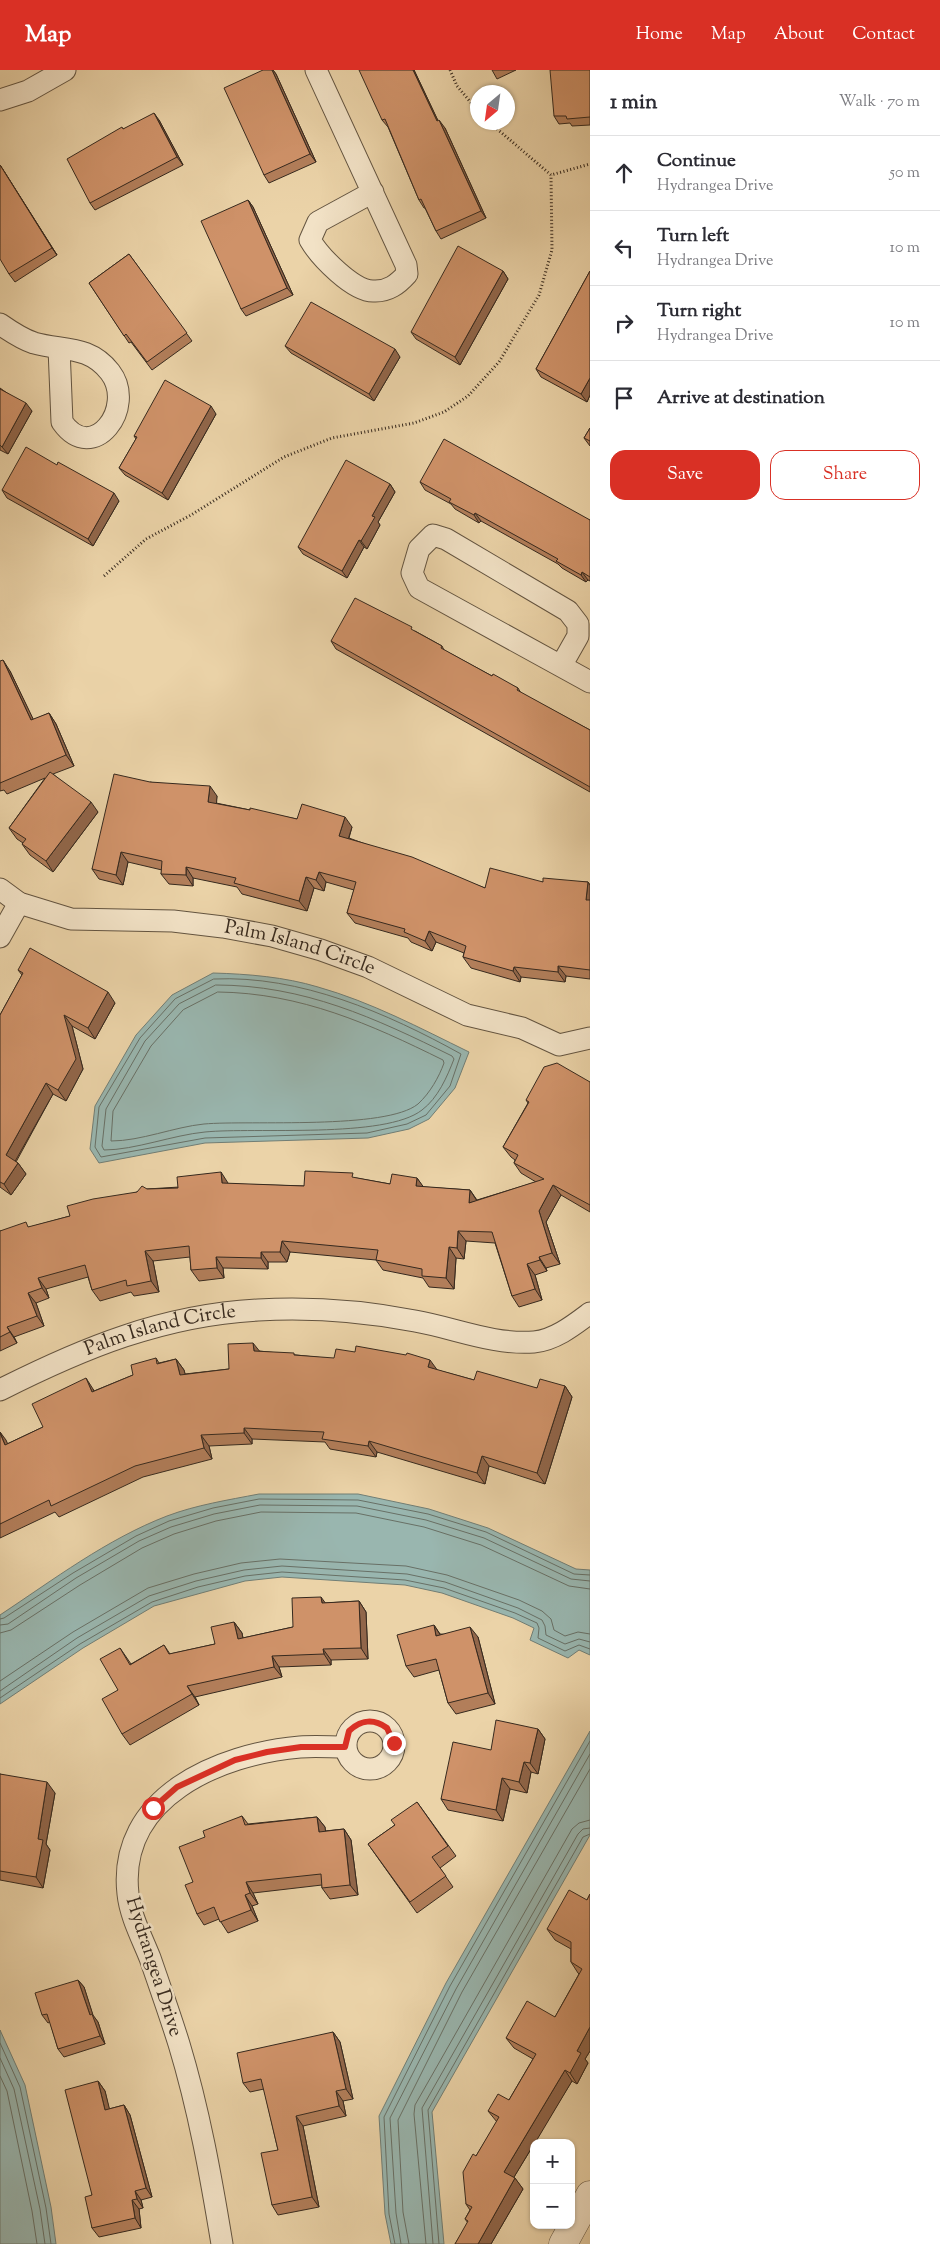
<!DOCTYPE html>
<meta charset="utf-8">
<style>
body{margin:0;font-family:"Sorts Mill Goudy",serif;background:#f7f7f7;color:#2b2b33}
.controls{position:absolute;right:15px;bottom:15px;display:grid;overflow:hidden;border-radius:10px;box-shadow:0 1px 4px #0004}
.controls button{width:45px;height:45px;display:grid;place-items:center;padding:0;border:0;border-bottom:1px solid #e1e1e2;background:#fff;color:#2b2b33;font:25px sans-serif}
.compass{position:absolute;left:470px;top:15px;width:45px;height:45px;border-radius:50%;background:#fff;box-shadow:0 1px 4px #0004;rotate:209deg}
.stop{position:absolute;width:15px;height:15px;margin:-11px;border:4px solid #d93025;border-radius:50%;background:#fff}
.stop.end{background:#d93025;border-color:#fff;box-shadow:0 1px 5px #0008}
.list{margin:0;padding:0;list-style:none}
h2{display:flex;justify-content:space-between;align-items:center;height:65px;margin:0;padding:0 20px;font-size:21px}
h2 small{font-size:16px;font-weight:400;color:#7c7c81}
.list li{display:grid;grid-template-columns:32px 1fr auto;gap:15px;align-items:center;box-sizing:border-box;height:75px;padding:0 20px;border-top:1px solid #e1e1e2}
.list b{display:block;font-size:19px;white-space:nowrap}
.list p{margin:0;font-size:16px;white-space:nowrap;color:#7c7c81}
.list em{font-size:16px;font-style:normal;color:#7c7c81}
.actions{display:flex;gap:10px;padding:15px 20px}
.actions a{flex:1;padding:11px 0;border:1px solid #d93025;border-radius:15px;text-align:center;font-size:18px;color:#d93025}
.actions .main{background:#d93025;color:#fff}
.icon{flex:none;width:28px;height:28px;fill:none;stroke:currentColor;stroke-width:2;stroke-linecap:round;stroke-linejoin:round}
.map{position:relative;flex:none;width:590px;height:2174px;overflow:hidden}
header{display:flex;align-items:center;gap:30px;box-sizing:border-box;height:70px;padding:0 25px;background:#d93025;color:#fff}
header strong{font-size:24px}
nav{display:flex;gap:28px;margin-inline-start:auto;font-size:18px}
main{display:flex}
aside{flex:1;background:#fff}
.map>svg:first-child{display:block}
.water{fill:#99b6af;stroke:#717e75}
.lines{fill:none;stroke-linecap:round;stroke-linejoin:round}
.shore{stroke:#687066;stroke-width:1}
.minor-casing{stroke:#635440;stroke-width:23}
.tertiary-casing{stroke:#635440;stroke-width:29}
.path{stroke:#36291e;stroke-width:3;stroke-dasharray:1 2.5;stroke-linecap:butt}
.minor{stroke:#f2e2c6;stroke-width:21}
.tertiary{stroke:#f2e2c6;stroke-width:28}
.wall{fill:#b27e5a;stroke:#36291e}
.shaded-wall{fill:#91664a;stroke:#36291e}
.building{fill:#cf9269;stroke:#36291e}
.route{stroke:#d93025;stroke-width:6}
.labels{text-anchor:middle;dominant-baseline:central;stroke-width:5;stroke-linejoin:round;paint-order:stroke}
.street-label{font-size:20px;fill:#36291e;stroke:#f2e2c6}
</style>
<header>
<strong>Map</strong>
<nav><a>Home</a><a>Map</a><a>About</a><a>Contact</a></nav>
</header>
<main>
<div class="map">
<svg width="590" height="2174" viewBox="0 0 590 2174">
<rect width="100%" height="100%" fill="#ebd3a8"/>
<filter id="stains"><feTurbulence type="fractalNoise" baseFrequency=".004" numOctaves="4"/><feColorMatrix values="0 0 0 0 .2 0 0 0 0 .09 0 0 0 0 .02 0 0 0 .5 -.17"/></filter>
<radialGradient id="worn" r=".72"><stop offset=".6" stop-color="#630" stop-opacity="0"/><stop offset="1" stop-color="#630" stop-opacity=".3"/></radialGradient>
<path class="water" d="M213,903c35,1 72,4 105,14 53,15 102,41 151,65l-14,36 -26,31 -20,10 -41,9 -163,5 -106,20 -9,-14 5,-43 41,-71 36,-40z
M259,1424h99l71,15 59,19 88,41 14,1v85l-11,-5 -11,8 -38,-18 4,-12 -21,-10 -71,-25 -37,-8 -123,-8 -37,4 -91,25 -71,42 -83,56v-89c53,-35 107,-76 167,-99 29,-11 61,-16 92,-22z
M590,1661v104l-158,277 12,132h-53l-6,-30 -6,-98 67,-133z
M0,1960l25,55 26,122 5,37h-56z"/>
<g class="lines">
<path class="shore" d="M214,909c86,-4 173,34 247,75l-11,32 -24,29 -19,9 -40,9 -162,5 -104,19 -6,-10 4,-40 41,-69 35,-39z
M216,915c88,0 159,33 236,71l2,3c-7,18 -16,39 -32,51 -37,29 -167,17 -217,22 -32,3 -70,18 -101,18l-2,-4 4,-37 39,-68 34,-37z
M218,922c83,1 152,32 225,68l1,3c-5,14 -14,30 -26,41 -32,26 -168,16 -214,20 -30,3 -63,17 -93,17l2,-30 38,-65 32,-36z
M0,1549l4,-1 69,-45 63,-37 33,-15 44,-13 46,-9 99,1 70,14 58,18 88,42 16,1
M0,1555l8,-1 68,-46 63,-37 32,-14 43,-13 46,-9 97,1 69,14 58,18 87,41 19,2
M0,1563l11,-3 69,-45 62,-37 32,-14 42,-13 45,-9 95,1 68,14 57,18 88,41 21,3
M0,1611l73,-49 75,-44 46,-14 47,-11 39,-4 126,7 41,9 72,25 23,11 9,8 3,11 11,6 13,-4 12,2
M0,1621l77,-53 72,-42 47,-15 48,-11 38,-4 125,8 38,8 73,26 24,12 3,6 1,9 19,9 14,-5 11,3
M0,1628l80,-54 72,-42 46,-15 47,-11 37,-4 123,8 39,8 71,25 22,10 2,5 -1,10 27,13 14,-6 11,4
M0,1973l20,44 26,121 5,36
M0,1988l14,31 26,120 5,35
M0,2006l7,15 25,120 5,33
M395,2174l-6,-30 -5,-97 66,-131 140,-245
M401,2174l-5,-31 -6,-95 66,-129 134,-235
M409,2174l-6,-32 -5,-92 64,-128 128,-223
M426,2174l-12,-130 1,-9 157,-276 7,-6 11,-3
M433,2174l-11,-136 156,-274 5,-5 7,-1
M439,2174l-11,-134 155,-273 7,-3"/>
<g class="minor-casing">
<g id="minor">
<path d="M316,0l90,195 1,9c-9,10 -19,18 -34,17 -20,0 -53,-34 -63,-51l8,-18 55,-30"/>
<path d="M0,30l28,-9 37,-21"/>
<path d="M0,254c10,7 22,15 34,19 29,8 55,2 76,29 27,35 -17,94 -48,50l-3,-74"/>
<path d="M561,596l17,-30v-12l-10,-13 -122,-72 -13,-4 -14,14 -7,24 7,15 171,94"/>
<path id="s1" d="M0,819l19,14 52,16 102,2 50,6 49,9 49,14 47,17 99,48 55,13 37,17 31,-7"/>
<path d="M0,867l19,-34"/>
<path id="s2" d="M0,1320c83,-42 163,-75 258,-80 53,-3 105,1 157,11 40,7 78,24 119,21 21,-2 40,-17 56,-29"/>
<circle cx="370" cy="1675" r="24"/>
<path d="M222,2174c-11,-67 -23,-134 -43,-200 -9,-29 -19,-57 -29,-86 -8,-20 -20,-43 -22,-64 -11,-97 91,-140 172,-147 15,-1 30,0 45,0"/>
</g>
</g>
<g class="tertiary-casing">
<path id="tertiary" d="M563,2174l27,-49"/>
</g>
<path class="path" d="M450,0l7,16 21,25
M489,52l62,53 39,-11
M104,506l42,-37 45,-24 93,-58 48,-19 82,-15 30,-11 24,-16 31,-34 40,-67 13,-45 -1,-75"/>
<use href="#minor" class="minor"/>
<use href="#tertiary" class="tertiary"/>
</g>
<path class="wall" d="M263,0h10l3,4 40,88 -47,21 -5,-8z
M414,0l24,51 7,7 41,90 -45,21 -5,-8 -11,-23h-1l-5,-8 -31,-73 -6,-7z
M492,0h24l-19,9z
M590,0v55l-18,1 -2,-3 -11,1 -5,-8z
M159,50l24,45 -88,45 -5,-7 33,-74z
M0,95l57,90 -42,27 -6,-8z
M248,130l5,7 40,88 -47,21 -5,-7z
M129,184l63,87 -40,29 -21,-28 -2,1 -40,-60z
M503,201l5,8 -48,86 -44,-26 -5,-7z
M590,201v124l-3,7 -46,-25 -5,-8z
M285,276l115,11 -26,44 -83,-48z
M0,318l32,23 -24,43 -8,-4z
M216,344l-48,86 -43,-25 -6,-7 17,-29 -2,-3z
M590,358v18l-6,-8z
M420,412l170,38v61l-2,-1 -2,2 -24,-14 -4,-4 -77,-43 -2,2 -24,-14 -4,-5 -26,-14z
M390,414l5,8 -17,30 2,3 -13,24 -3,-2 -17,31 -44,-24 -5,-7z
M2,420l117,11 -26,45 -86,-48z
M415,561l27,15 2,4 48,26 26,12 3,5 69,37v62l-254,-143 -5,-8z
M0,591l10,10 23,49 16,-7 7,11 18,42 -21,8 45,38 -45,60 -23,-17 -8,-11 1,-1 -6,-4 -8,-11 36,-50 -38,16 -3,-4 -4,1z
M150,712l67,14 -1,7 34,7 47,9 55,8 -3,11 136,50 58,-6h45l2,3v94l-24,-3 -1,6 -44,-5 -1,5 -49,-14 -8,-11 1,-4 -28,-11 -4,9 -21,-9 -3,-4 -53,-15 -8,-10 7,-23 -28,-8 -2,9 -10,-3 -7,23 -65,-17 -5,-7 -44,-9v8l-24,-2 -8,-10 1,-4 -34,-8 -5,23 -24,-6 -7,-10z
M18,900l97,33 -20,36 -23,-13 11,43 -17,32 -13,-7 -37,68 2,1 8,11 -15,21 -11,-8v-172l22,-40z
M590,1012v130l-29,-17 -15,27 14,42 -14,4 1,3 -12,4 7,25 -23,7 -7,-11 -17,-53 -29,-2 -2,18 -8,-1 -2,31 -25,-2 -6,-9 -40,-8 -7,-10 -86,-8 -3,10h-19v7l-45,-1 1,10 -25,3 -8,-11 -1,-13 -37,4 6,31 -25,4 -3,-4 -31,9 -8,-11 -4,-13 -42,12 3,9 -13,5 8,23 -30,11 3,6 -17,8v-120l30,-4 40,-11 67,-24 10,-3 81,-5 76,2 52,-8 34,6 27,-6 6,9 47,3 7,10 59,-18 -15,-9 -7,-10 1,-3 -4,-3 -8,-10 25,-44 -2,-3z
M259,1281l178,19 37,10 63,8 28,-2 7,11 -27,87 -56,-18 -4,18 -108,-32 -1,5 -46,-8 -5,-7 -73,-3v5l-43,2 3,13 -69,18 -84,40 -4,-5 -55,26v-106l7,12 36,-17 50,-38 1,2 39,-16 23,-17 3,5 17,-4 8,11 1,4 44,-5z
M359,1531l7,11 2,47 -37,1v5l-52,2 3,10 -87,20 4,8 -69,40 -8,-11 -4,-44 2,-42 11,16 33,-19 6,9 45,-10 19,-22 8,11 1,5 50,-11 32,-24z
M434,1555l6,9 38,3 17,67 -39,10 -8,-11 -9,-33 -25,7 -8,-11z
M538,1659l7,10 -7,35 -7,-2 -4,21 -17,-4 -7,32 -55,-11 -7,-11 50,-49z
M0,1704l55,19 -9,51 4,6 -7,38 -43,-8z
M417,1732l39,54 -16,12 13,19 -36,26 -49,-69 27,-19z
M242,1746l6,8 69,-7 8,10v4l19,-2 7,11 7,55 -28,4 -8,-11v-3l-69,8 5,11 -6,2 6,15 -30,12 -9,-14 -15,6 -7,-11 -4,-32 12,-45z
M590,1824v157l-5,8 3,4 -11,21 -5,-3 -38,62v1l-20,33 9,12 -32,55h-36l13,-21 -3,-4 5,-9 -4,-6 10,-48 21,-34 -9,-11 21,-11 24,-41 -19,-11 -8,-10 49,-21 24,-43 -1,-1 -7,-11v-13l-16,-9 -8,-11 40,-29z
M78,1910l6,7 9,29 5,6 7,22 -41,13 -6,-8 -8,-27 -2,1 -6,-8z
M333,1962l7,10 13,57 -10,2 3,15 -43,10 16,81 -41,8 -6,-10 6,-55 -14,-61 -14,3 -7,-9z
M98,2011l7,10 4,18 15,-4 6,10 22,82 -11,3 2,8 -4,1 2,19 -42,9 -7,-9v-33z"/>
<path class="shaded-wall" d="M272,0h1l3,4 40,88 -6,-8z
M413,0h1l28,59 -5,-8z
M154,43l5,7 24,45 -6,-8z
M439,50l6,8 41,90 -5,-7z
M0,95l4,6 53,84 -5,-7z
M248,130l5,7 40,88 -6,-7z
M503,201l5,8 -48,86 -5,-8z
M395,279l5,8 -26,44 -5,-7z
M590,308v17l-3,7 -6,-8z
M26,333l6,8 -24,43 -6,-7z
M211,336l5,8 -48,86 -6,-7z
M390,414l5,8 -17,30 2,3 -13,24 -6,-8 11,-25z
M114,423l5,8 -26,45 -5,-7z
M475,443l6,8 -2,2 -5,-8z
M359,470l5,7 -17,31 -5,-7z
M582,502l6,8 -2,2 -5,-7z
M3,590l7,11 29,60 -8,-11z
M49,643l7,11 18,42 -8,-11z
M210,716l7,10 -1,16 -8,-10z
M91,732l7,10 -45,60 -7,-11z
M345,747l7,10 -6,19 -7,-10z
M121,782l7,10 -5,23 -7,-10z
M186,797l7,11v8l-7,-11z
M319,802l7,10 -2,9 -8,-11z
M306,807l8,11 -7,23 -8,-10z
M588,812l2,3v20l-4,-5z
M429,861l7,11 -4,9 -7,-10z
M558,896l8,10 -1,6 -7,-10z
M514,897l7,10 -1,5 -7,-11z
M108,922l7,11 -20,36 -7,-11z
M64,945l8,11 11,43 -17,32 -8,-11z
M46,1013l7,11 -40,71 -7,-10z
M18,1093l8,11 -15,21 -7,-11z
M221,1102l7,11 2,11 -8,-11z
M417,1108l8,11 -9,-3z
M553,1115l8,10 -15,27 14,42 -8,-11 -13,-42z
M470,1120l7,11 -8,2z
M458,1161l8,10 -2,18 -7,-11z
M282,1171l8,11 -3,10 -7,-10z
M449,1177l7,11 -2,31 -8,-11z
M145,1181l8,10 6,31 -8,-11z
M261,1182l7,10v7l-7,-11z
M216,1187l7,11 1,10 -7,-10z
M539,1187l7,11 1,3 -7,-11z
M527,1194l8,11 7,25 -7,-11z
M38,1208l8,11 3,9 -7,-10z
M28,1223l8,10 8,23 -7,-10z
M7,1257l7,10 3,6 -7,-11z
M253,1273l8,10 -7,-2z
M176,1289l8,11 4,15 -8,-10z
M430,1290l8,11 -10,-4z
M86,1308l7,11 6,14 -7,-11z
M565,1316l7,11 -27,87 -8,-11z
M244,1358l8,11v5l-8,-11z
M0,1362l6,8 7,16 -8,-11z
M201,1365l8,11 3,13 -8,-11z
M369,1371l8,11 -1,5 -8,-11z
M482,1386l7,10 -4,18 -8,-11z
M321,1527l8,11 -7,-5z
M359,1531l7,11 2,47 -7,-11z
M234,1552l8,11 3,17 -7,-11z
M434,1555l7,11h-5z
M470,1557l8,10 17,67 -7,-11z
M323,1579l8,11v5l-7,-11z
M272,1586l7,11 3,10 -8,-10z
M187,1616l8,11 4,8 -7,-11z
M538,1659l7,10 -7,35 -8,-11z
M524,1692l7,10 -4,21 -8,-11z
M502,1708l8,11 -7,32 -7,-11z
M47,1712l8,11 -9,51 4,6 -7,38 -7,-11 2,-38z
M317,1747l8,10 2,16 -8,-11z
M344,1759l7,11 7,55 -8,-10z
M246,1812l7,11 5,11 -8,-11z
M245,1825l7,11 6,15 -7,-11z
M78,1910l6,7 9,28 5,7 7,22 -5,-8 -10,-21z
M590,1957v24l-5,8 3,4 -11,21 -7,-11 7,-22z
M333,1962l7,10 13,57 -7,-10z
M565,2000l7,11 -37,62h-1v1l-23,38 -7,-10z
M98,2011l7,10 7,28 -7,-9z
M336,2021l7,10 3,15 -7,-10z
M124,2035l6,10 22,82 -6,-9z
M296,2046l7,10 16,81 -7,-10z
M515,2108l8,11 -32,55h-13z
M135,2121l6,9 2,8 -6,-9z
M132,2130l7,9 2,19 -6,-10z"/>
<path class="building" d="M263,0h9l38,84 -46,21 -40,-87z
M359,0h54l24,51 2,-1 42,91 -45,20 -15,-32 -2,1 -34,-81 -3,1z
M550,0h40v47l-23,2 -1,-3h-12z
M154,43l23,44 -87,46 -23,-44 55,-32 1,2z
M0,95l52,83 -43,26 -9,-15z
M248,130l39,88 -46,21 -40,-88z
M458,176l45,25 -48,86 -44,-25z
M129,184l58,79 -40,29 -21,-28 -2,2 -35,-53z
M590,201v107l-9,16 -45,-25z
M311,232l84,47 -26,45 -84,-48z
M165,310l46,26 -49,87 -43,-25 18,-31 -3,-1z
M0,319l26,14 -24,44 -2,-2z
M590,358v13l-6,-3z
M444,369l146,81v57l-8,-5 -1,3 -25,-14 2,-2 -83,-46 -1,2 -25,-13 2,-3 -31,-17z
M26,377l31,18 1,-3 56,31 -26,46 -86,-49z
M346,390l44,24 -18,32 3,1 -14,24 -2,-1 -17,31 -44,-24z
M355,528l57,29 -1,2 31,17 -1,2 51,28 1,-2 25,14 -1,2 73,40v57l-259,-146z
M3,590l28,60 18,-7 17,42 -66,28v-122z
M50,702l41,30 -45,59 -24,-17 4,-5 -17,-11z
M114,704l36,8 60,4 -2,16 42,8v-2l47,11 5,-15 43,13 -6,19 73,21 73,31 5,-20 53,14v-4l45,4 -2,18h4v70l-32,-4v6l-44,-5 -1,4 -50,-14 3,-11 -37,-15 -4,10 -21,-9 1,-3 -58,-16 9,-31 -37,-10 -3,8 -10,-3 -7,24 -65,-18 2,-5 -50,-11v8l-25,-1 1,-13 -41,-9 -5,23 -24,-6z
M30,878l78,44 -20,36 -24,-13 12,44 -18,31 -12,-7 -40,72 12,8 -14,21 -4,-2v-167l23,-42 -5,-3z
M557,993l33,19v123l-37,-20 -14,26 13,42 -13,4 1,3 -13,4 8,25 -23,7 -20,-64 -34,-1 -1,17 -8,-1 -3,31 -24,-2v-7l-46,-9 2,-10 -96,-9 -2,11h-19v6l-45,-1 1,11 -26,2 -2,-24 -44,5 6,30 -24,5 -1,-6 -34,10 -7,-25 -47,13 4,10 -14,5 9,23 -30,11 3,5 -10,5v-106l26,-9 2,5 42,-11 -3,-10 26,-7 44,-7 5,-6 5,3 31,-1 -1,-11 44,-5 1,11 82,3 1,-15 48,2 -1,4 38,7 2,-10 25,4 -1,8 54,4 -1,13 75,-24 -30,-16 4,-8 -15,-8 26,-45 -3,-2 18,-33z
M253,1273l1,8 40,2v2l40,3 2,-9 19,3 1,-6 50,9 1,-2 23,7 -2,7 46,13 3,-9 60,17 3,-9 25,7 -28,87 -55,-17 -5,17 -108,-32 -1,5 -46,-7 2,-7 -80,-4v5l-43,2 3,13 -69,18 -84,40 -2,-6 -49,24v-91l5,12 38,-18 -11,-23 54,-26 6,14 41,-17 -2,-10 25,-7 1,6 19,-5 4,16 49,-6 -1,-25z
M321,1527l1,6 37,-2 2,47 -38,1 1,5 -52,2 2,11 -87,19 5,8 -70,40 -20,-35 16,-9 -18,-31 20,-11 10,17 34,-20 5,9 46,-10 -4,-17 23,-5 4,17 55,-12 -1,-29z
M434,1555l2,11 34,-9 18,66 -40,10 -12,-44 -30,7 -9,-31z
M496,1650l42,9 -8,34 -6,-1 -5,20 -17,-4 -6,32 -55,-11 12,-57 38,8z
M0,1704l47,8 -9,57 5,1 -7,37 -36,-6z
M417,1732l31,44 -16,11 14,19 -36,26 -42,-58 27,-19 -4,-5z
M242,1746l3,9 72,-8 2,15 25,-3 6,56 -28,3 -1,-14 -75,8 4,11 -5,2 6,15 -31,12 -6,-15 -17,7 -12,-29 8,-3 -14,-35 26,-10 -2,-6z
M569,1820l18,10 3,-6v133l-13,24 4,2 -11,20 -5,-3 -61,102 11,6 -37,66h-23l13,-23 -3,-2 7,-12 -6,-3 -3,-32 10,-18 3,2 23,-39 -11,-6 10,-17 11,6 27,-46 -30,-16 21,-37 28,16 27,-48 -11,-7v-20l-24,-13z
M78,1910l12,35 2,-1 8,22 -42,13 -11,-35 -5,1 -7,-22z
M333,1962l13,57 -10,2 3,15 -43,10 16,81 -40,8 -11,-52 17,-3 -17,-71 -18,4 -6,-30z
M98,2011l7,29 19,-5 22,83 -11,3 2,8 -5,1 3,18 -43,10 -7,-31 7,-2 -27,-105z"/>
<g class="lines">
<path class="route" d="M153,1738l24,-21 58,-27 32,-8 34,-5h44l4,-16c12,-11 24,-13 38,-3l7,15"/>
</g>
<g class="labels">
<g class="street-label">
<text stroke="none"><textPath href="#s1" startOffset="310">Palm Island Circle</textPath></text>
<text stroke="none"><textPath href="#s2" startOffset="172">Palm Island Circle</textPath></text>
<text transform="translate(153 1897) rotate(72)">Hydrangea Drive</text>
</g>
</g>
<rect width="100%" height="100%" filter="url(#stains)"/>
<rect width="100%" height="100%" fill="url(#worn)"/>
</svg>
<div class="controls">
<button>+</button>
<button>−</button>
</div>
<svg class="compass" viewBox="-18 -18 36 36"><path d="M0-13l5 13h-10z" fill="#e53935"/><path d="M0 13l5-13h-10z" fill="#7c7c81"/></svg>
<div class="stop" style="left:153px;top:1738px"></div>
<div class="stop end" style="left:394px;top:1673px"></div>
</div>
<aside>
<h2>1 min<small>Walk · 70 m</small></h2>
<ul class="list">
<li><svg class="icon" aria-label="ahead" viewBox="0 0 24 24"><path d="M12 20V5M6 11l6-6 6 6"/></svg><div><b>Continue</b><p>Hydrangea Drive</p></div><em>50 m</em></li>
<li><svg class="icon" aria-label="left" viewBox="0 0 24 24"><path d="M17 20v-9H6M10 6l-5 5 5 5"/></svg><div><b>Turn left</b><p>Hydrangea Drive</p></div><em>10 m</em></li>
<li><svg class="icon" aria-label="right" viewBox="0 0 24 24"><path d="M7 20v-9h11M14 6l5 5-5 5"/></svg><div><b>Turn right</b><p>Hydrangea Drive</p></div><em>10 m</em></li>
<li><svg class="icon" aria-label="arrive" viewBox="0 0 24 24"><path d="M6 21V4h12l-3 4 3 4H6"/></svg><div><b>Arrive at destination</b></div></li>
</ul>
<div class="actions"><a class="main">Save</a><a>Share</a></div>
</aside>
</main>
